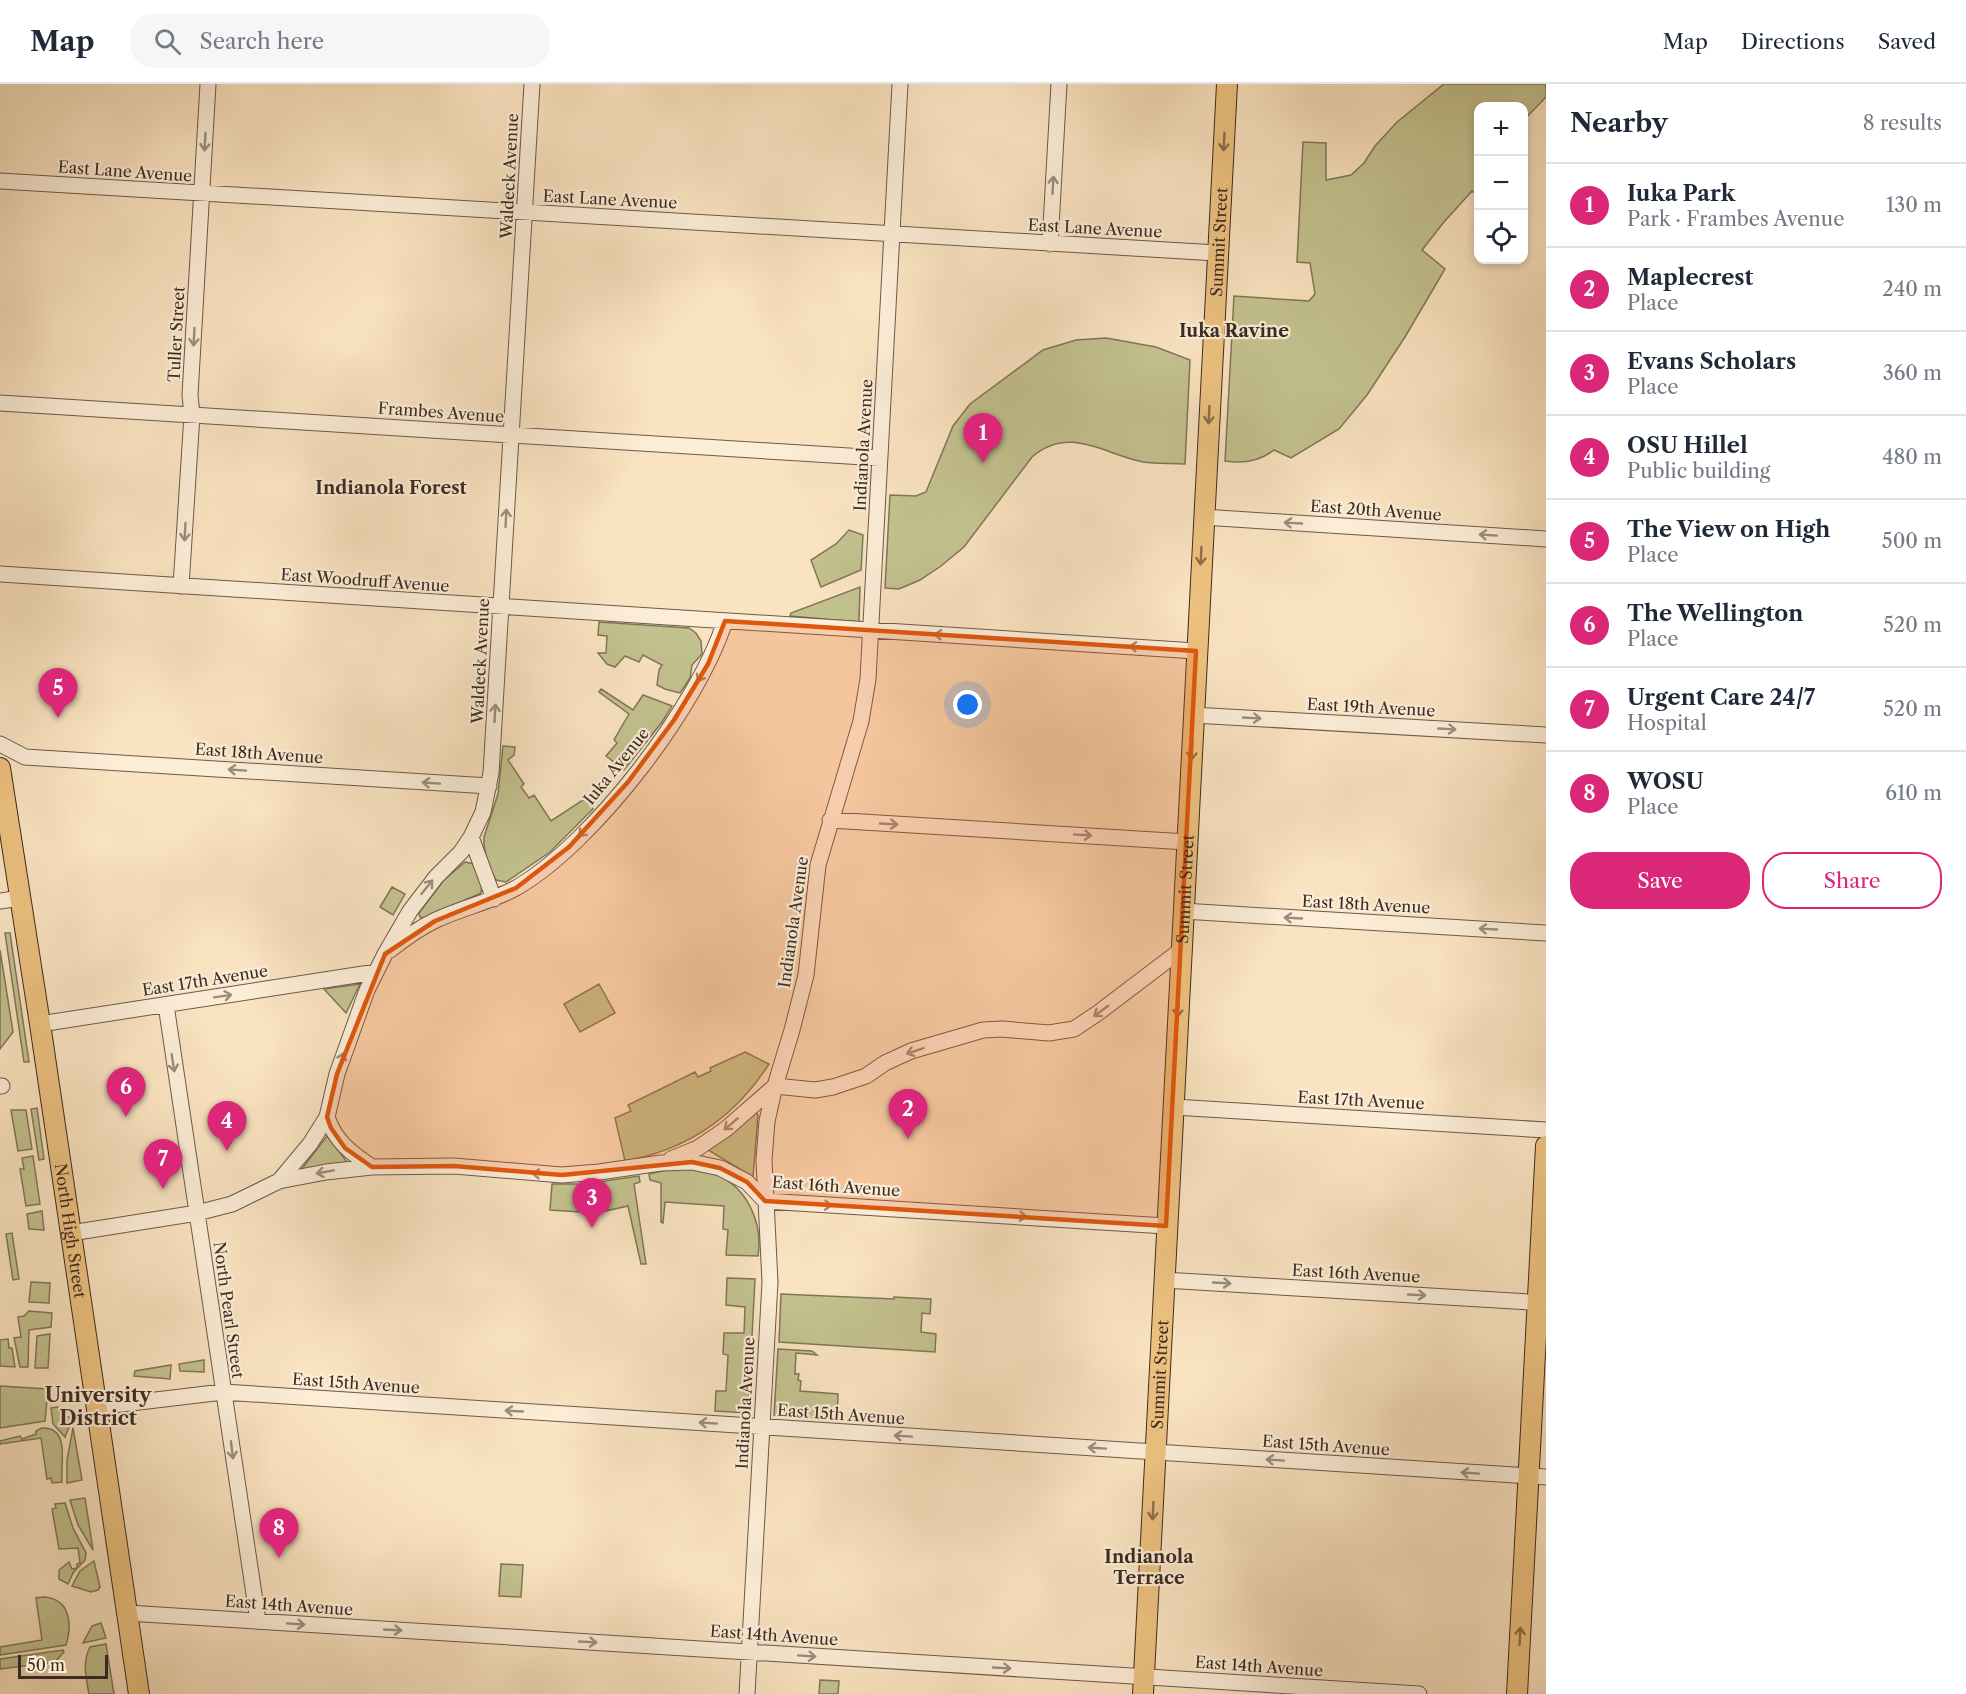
<!DOCTYPE html>
<meta charset="utf-8">
<style>
body{margin:0;font-family:"Libre Caslon Text",serif;background:#f6f6f7;color:#1f2937}
.controls{position:absolute;right:18px;top:18px;display:grid;overflow:hidden;border-radius:12px;box-shadow:0 3px 9px #0003}
.controls button{width:54px;height:54px;display:grid;place-items:center;padding:0;border:0;border-bottom:2px solid #e0e1e3;background:#fff;color:#1f2937;font:30px sans-serif}
.scale{position:absolute;left:18px;bottom:15px;width:90px;box-sizing:border-box;padding-left:6px;border:3px solid #3c2b23;border-top:0;font-size:16px;line-height:21px;white-space:nowrap;color:#3c2b23;-webkit-text-stroke:4px #fcedd7;paint-order:stroke}
.you{position:absolute;left:968px;top:621px;width:21px;height:21px;margin:-15px;border:4px solid #fff;border-radius:50%;background:#1a73e8;box-shadow:0 0 0 9px #1a73e833}
.badge{display:grid;place-items:center;width:39px;height:39px;border-radius:50%;background:#db2777;color:#fff;font-size:20px;font-weight:700}
.pin{position:absolute;translate:-50% -50px;filter:drop-shadow(0 2px 3px #0008)}
.pin::after{content:'';position:absolute;top:32px;width:21px;height:18px;background:inherit;clip-path:polygon(0 0,100% 0,50% 100%)}
.list{margin:0;padding:0;list-style:none}
h2{display:flex;justify-content:space-between;align-items:center;height:78px;margin:0;padding:0 24px;font-size:26px}
h2 small{font-size:20px;font-weight:400;color:#747a83}
.list li{display:grid;grid-template-columns:39px 1fr auto;gap:18px;align-items:center;box-sizing:border-box;height:84px;padding:0 24px;border-top:2px solid #e0e1e3}
.list b{display:block;font-size:22px;white-space:nowrap}
.list p{margin:0;font-size:20px;white-space:nowrap;color:#747a83}
.list em{font-size:20px;font-style:normal;color:#747a83}
.actions{display:flex;gap:12px;padding:18px 24px}
.actions a{flex:1;padding:14px 0;border:2px solid #db2777;border-radius:24px;text-align:center;font-size:21px;color:#db2777}
.actions .main{background:#db2777;color:#fff}
.icon{flex:none;width:33px;height:33px;fill:none;stroke:currentColor;stroke-width:2;stroke-linecap:round;stroke-linejoin:round}
.map{position:relative;flex:none;width:1546px;height:1610px;overflow:hidden}
header{display:flex;align-items:center;gap:36px;box-sizing:border-box;height:84px;padding:0 30px;background:#fff;border-bottom:2px solid #e0e1e3}
header strong{font-size:28px}
nav{display:flex;gap:33px;margin-inline-start:auto;font-size:21px}
.search{width:420px;height:54px;background:#f6f6f7;display:flex;align-items:center;gap:15px;box-sizing:border-box;padding:0 21px;border-radius:24px;color:#747a83;font-size:22px}
main{display:flex}
aside{flex:1;background:#fff}
.map>svg:first-child{display:block}
.green{fill:#c3c28f;stroke:#807659;stroke-width:1.5}
.lines{fill:none;stroke-linecap:round;stroke-linejoin:round}
.minor-casing{stroke:#6c594a;stroke-width:17}
.major-casing{stroke:#3c2b23;stroke-width:22}
.minor{stroke:#fcedd7;stroke-width:15}
.major{stroke:#edc280;stroke-width:20}
.oneway{stroke:#9c8c7d}
.oneway2{stroke:#8c6f4d}
.marked{fill:#df570d;fill-opacity:0.2;stroke:#df570d;stroke-width:4.5;stroke-linejoin:round}
.labels{text-anchor:middle;dominant-baseline:central;stroke-width:4.5;stroke-linejoin:round;paint-order:stroke}
.street-label{font-size:16px;fill:#3c2b23;stroke:#fcedd7}
.neighbourhood-label{font-size:18px;font-weight:bold;fill:#3c2b23;stroke:#fcedd7}
.quarter-label{font-size:20px;font-weight:bold;fill:#3c2b23;stroke:#fcedd7}
</style>
<header>
<strong>Map</strong>
<div class="search"><svg class="icon" aria-label="search" viewBox="0 0 24 24"><circle cx="10" cy="10" r="6"/><path d="M15 15l6 6"/></svg>Search here</div>
<nav><a>Map</a><a>Directions</a><a>Saved</a></nav>
</header>
<main>
<div class="map">
<svg width="1546" height="1610" viewBox="0 0 1546 1610">
<rect width="100%" height="100%" fill="#fae3c1"/>
<filter id="stains"><feTurbulence type="fractalNoise" baseFrequency=".00333" numOctaves="4"/><feColorMatrix values="0 0 0 0 .2 0 0 0 0 .09 0 0 0 0 .02 0 0 0 .5 -.17"/></filter>
<radialGradient id="worn" r=".72"><stop offset=".6" stop-color="#630" stop-opacity="0"/><stop offset="1" stop-color="#630" stop-opacity=".3"/></radialGradient>
<path class="green" d="M1444,0h102v13l-22,23v-14h-46v90l-6,-5 -28,31 -22,28 23,19 -40,68 -38,58 -28,34 -48,29 -17,-8c-14,11 -31,14 -49,11l9,-165 75,5 6,-7 -5,-31 -13,-1 6,-120 23,1v37l25,-5 13,-12 11,-17 22,-24z
M1106,254l50,9 34,13 -5,104c-14,-1 -29,0 -42,-2 -39,-8 -74,-37 -111,-5l-68,90 -23,19 -21,14 -21,9 -14,-1 5,-93 26,1 10,-4 27,-66 17,-22 73,-54 33,-10z
M849,446l14,5 -2,35 -40,17 -10,-27 25,-16z
M860,503l-1,35 -69,-6 1,-3z
M599,538l90,6 7,5 5,8 1,13 -10,11 -2,13 -10,15 -15,-4 -8,-4 2,-15 3,-5 -19,-10 -4,7 -14,-6 -10,11 -8,-3 -9,-11h8l1,-17 -9,-1z
M601,605l32,21 10,-15 29,11 -10,16 -38,48 -18,-14 11,-13 -3,-3 15,-26 -30,-22z
M503,662l12,1 -1,8 -6,5 16,24 -3,3 8,11 5,-3 17,26 35,-23 7,11 -43,43 -44,30 -10,-2c-7,-11 -13,-30 -12,-43l14,-43z
M465,778l9,2 8,20 -1,9 -56,25 -5,-1 -1,-4 25,-33z
M392,803l13,7 -12,21 -13,-8z
M5,849h5l19,129h-5z
M0,866l13,82 -13,17z
M360,900l-14,29 -22,-24z
M599,900l16,29 -35,19 -16,-28z
M745,968l24,12c-34,53 -83,86 -144,97l-10,-43 16,-7 -3,-6 67,-33 3,5 13,-6 -1,-3z
M37,1024l7,51 -5,1 -8,-51z
M11,1026h15l6,39 -14,2z
M755,1028l3,3 -5,62 -45,-27z
M327,1052l20,26 -3,3 -43,5z
M33,1072l7,48 -14,2 -6,-37h4l-2,-11z
M680,1083c13,2 25,3 37,8 31,13 46,49 41,81l-32,-1 2,-25 -5,-1 1,-23 -59,-4 -2,21 -2,-1v-39l-11,-3 -1,-6z
M639,1092l1,6 -6,2 12,80h-5l-13,-58 -31,7 -47,-3 2,-26h32z
M42,1127l2,19 -15,-1 -2,-15z
M12,1149l7,46 -6,1 -7,-46z
M727,1194l28,1 -7,134 -33,-2 1,-20h10l2,-36 -5,-1 1,-21h20l1,-26 -19,-2z
M31,1198l19,1 -1,20 -20,-1z
M781,1210l113,5v-2l37,2 -1,15 -8,-1 -1,19 15,2 -1,18 -156,-10z
M29,1227l23,2 -1,14 -22,3 -1,37h-8l-6,-29 7,-1 -3,-20 6,-1z
M50,1250l-2,34h-13l2,-32z
M8,1255l1,9h3l3,19 -15,-1v-26z
M778,1265l34,2 5,4 -21,-2 -1,21h4l-1,6 3,1 -1,10 38,3 -1,25 -63,-4z
M204,1276v12l-24,-1 -1,-7z
M171,1281l-1,14 -36,-3 1,-5z
M0,1302l48,3 -3,32 -45,7z
M58,1323l2,7 3,3h10l-8,20 -12,-13 -2,-16z
M42,1344c29,-1 18,36 20,54l-10,1 -1,-5 -4,1 -6,-41 -41,6v-3l20,-5 2,3 14,-5v-3z
M73,1344l9,52 -15,3v-23z
M85,1414l8,52 -15,-25 -8,-25z
M65,1419l8,25 13,25 -1,7 -12,13 -5,11 -9,-5v-9l10,-8 3,7 5,-1v-4l3,-1 -2,-15 -19,1 -7,-40 4,-1 -1,-4z
M94,1477l6,26 -2,3 -7,2 -19,-6 8,-15z
M501,1480l22,1 -2,32 -22,-1z
M44,1513c27,2 28,28 22,48l-66,10v-8l42,-7 -6,-42z
M101,1539l5,15 -23,5 9,-17z
M106,1560l8,50h-25c-3,-16 -7,-32 1,-47z
M63,1566l1,2 -9,10 -55,7v-10z
M820,1596l19,1 -1,13h-19z"/>
<g class="lines">
<g class="minor-casing">
<path id="minor" d="M0,97l1217,72
M1050,160l9,-160
M0,319l880,55
M1203,433l343,22
M0,490l1196,77
M181,502l11,-171 -2,-20 18,-311
M1193,631l353,20
M0,660l25,13 464,29
M830,736l357,22
M471,753l23,62
M0,817l20,-3
M1183,827l363,22
M390,866c14,-11 29,-22 46,-30 26,-12 54,-18 80,-32 78,-45 182,-182 209,-267
M166,921l92,616
M40,940l336,-52
M0,1002h2
M1174,1023l372,23
M327,1033c8,24 24,36 45,50
M671,1075l27,-11 28,-19 49,-43 40,4 18,-3 33,-11 19,-13 26,-12 72,-21 19,-1 47,4 25,-4 24,-16 83,-63
M279,1097l31,-37 17,-27 10,-43 30,-84 18,-36 25,-43 26,-34 25,-25 10,-15 12,-25 8,-39 41,-689
M71,1149l126,-20 35,-9 47,-23 47,-9 46,-5 82,-1 108,9 37,-3 62,-9 31,-1 28,6 27,14 18,19 401,25
M1164,1196l382,23
M97,1323l126,-15 1323,85
M127,1529l1292,81
M747,1610l23,-412 -6,-122 3,-39 8,-35 17,-56 14,-55 12,-110 43,-144 7,-42 32,-595"/>
</g>
<g class="major-casing">
<g id="major">
<path id="s1" d="M0,684l40,256 99,670"/>
<path id="s2" d="M1143,1610l84,-1610"/>
<path d="M1517,1610l29,-548"/>
</g>
</g>
<use href="#minor" class="minor"/>
<use href="#major" class="major"/>
</g>
<defs><path id="oneway-shaft" d="M-6 0H5M1.5-3L5.5 0L1.5 3" fill="none" stroke-width="1.6" stroke-linecap="round" stroke-linejoin="round" transform="scale(1.5)"/></defs>
<g class="oneway">
<use href="#oneway-shaft" transform="translate(205 58) rotate(93)"/>
<use href="#oneway-shaft" transform="translate(1053 101) rotate(-87)"/>
<use href="#oneway-shaft" transform="translate(194 253) rotate(93)"/>
<use href="#oneway-shaft" transform="translate(506 434) rotate(-87)"/>
<use href="#oneway-shaft" transform="translate(1293 439) rotate(-177)"/>
<use href="#oneway-shaft" transform="translate(185 448) rotate(93)"/>
<use href="#oneway-shaft" transform="translate(1488 451) rotate(-176)"/>
<use href="#oneway-shaft" transform="translate(943 551) rotate(-176)"/>
<use href="#oneway-shaft" transform="translate(1138 563) rotate(-176)"/>
<use href="#oneway-shaft" transform="translate(702 590) rotate(119)"/>
<use href="#oneway-shaft" transform="translate(495 629) rotate(-87)"/>
<use href="#oneway-shaft" transform="translate(1252 634) rotate(3)"/>
<use href="#oneway-shaft" transform="translate(1447 645) rotate(3)"/>
<use href="#oneway-shaft" transform="translate(237 686) rotate(-176)"/>
<use href="#oneway-shaft" transform="translate(431 699) rotate(-176)"/>
<use href="#oneway-shaft" transform="translate(889 740) rotate(3)"/>
<use href="#oneway-shaft" transform="translate(585 746) rotate(134)"/>
<use href="#oneway-shaft" transform="translate(1083 751) rotate(4)"/>
<use href="#oneway-shaft" transform="translate(427 803) rotate(-51)"/>
<use href="#oneway-shaft" transform="translate(1293 834) rotate(-177)"/>
<use href="#oneway-shaft" transform="translate(1488 845) rotate(-177)"/>
<use href="#oneway-shaft" transform="translate(223 912) rotate(-9)"/>
<use href="#oneway-shaft" transform="translate(1101 927) rotate(144)"/>
<use href="#oneway-shaft" transform="translate(915 967) rotate(162)"/>
<use href="#oneway-shaft" transform="translate(341 977) rotate(-71)"/>
<use href="#oneway-shaft" transform="translate(173 979) rotate(81)"/>
<use href="#oneway-shaft" transform="translate(731 1040) rotate(140)"/>
<use href="#oneway-shaft" transform="translate(325 1088) rotate(170)"/>
<use href="#oneway-shaft" transform="translate(541 1090) rotate(-177)"/>
<use href="#oneway-shaft" transform="translate(823 1121) rotate(4)"/>
<use href="#oneway-shaft" transform="translate(1018 1132) rotate(4)"/>
<use href="#oneway-shaft" transform="translate(1222 1199) rotate(3)"/>
<use href="#oneway-shaft" transform="translate(1417 1211) rotate(3)"/>
<use href="#oneway-shaft" transform="translate(514 1327) rotate(-177)"/>
<use href="#oneway-shaft" transform="translate(708 1339) rotate(-176)"/>
<use href="#oneway-shaft" transform="translate(903 1352) rotate(-176)"/>
<use href="#oneway-shaft" transform="translate(1097 1364) rotate(-176)"/>
<use href="#oneway-shaft" transform="translate(232 1366) rotate(83)"/>
<use href="#oneway-shaft" transform="translate(1275 1376) rotate(-176)"/>
<use href="#oneway-shaft" transform="translate(1470 1389) rotate(-176)"/>
<use href="#oneway-shaft" transform="translate(296 1540) rotate(4)"/>
<use href="#oneway-shaft" transform="translate(393 1546) rotate(3)"/>
<use href="#oneway-shaft" transform="translate(588 1558) rotate(3)"/>
<use href="#oneway-shaft" transform="translate(807 1572) rotate(4)"/>
<use href="#oneway-shaft" transform="translate(1002 1584) rotate(3)"/>
</g>
<g class="oneway2">
<use href="#oneway-shaft" transform="translate(1224 58) rotate(93)"/>
<use href="#oneway-shaft" transform="translate(1209 331) rotate(93)"/>
<use href="#oneway-shaft" transform="translate(1201 472) rotate(93)"/>
<use href="#oneway-shaft" transform="translate(1192 667) rotate(93)"/>
<use href="#oneway-shaft" transform="translate(1178 924) rotate(93)"/>
<use href="#oneway-shaft" transform="translate(1153 1427) rotate(93)"/>
<use href="#oneway-shaft" transform="translate(1520 1552) rotate(-87)"/>
</g>
<path class="marked" d="M725,537l471,30 -30,575 -401,-25 -18,-19 -27,-14 -28,-6 -130,13 -108,-9 -82,1 -27,-19 -14,-20 -4,-11 10,-43 48,-120 50,-33 81,-33 53,-41 59,-65 46,-62 34,-56z"/>
<g class="labels">
<g class="street-label">
<text transform="translate(125 87) rotate(4)">East Lane Avenue</text>
<text transform="translate(509 92) rotate(-87)">Waldeck Avenue</text>
<text transform="translate(610 115) rotate(3)">East Lane Avenue</text>
<text transform="translate(1095 144) rotate(3)">East Lane Avenue</text>
<text stroke="none"><textPath href="#s2" startOffset="1454">Summit Street</textPath></text>
<text transform="translate(176 250) rotate(-87)">Tuller Street</text>
<text transform="translate(441 328) rotate(4)">Frambes Avenue</text>
<text transform="translate(863 361) rotate(-87)">Indianola Avenue</text>
<text transform="translate(1376 426) rotate(4)">East 20th Avenue</text>
<text transform="translate(365 496) rotate(4)">East Woodruff Avenue</text>
<text transform="translate(480 577) rotate(-87)">Waldeck Avenue</text>
<text transform="translate(1371 623) rotate(3)">East 19th Avenue</text>
<text transform="translate(259 669) rotate(4)">East 18th Avenue</text>
<text transform="translate(616 682) rotate(-51)">Iuka Avenue</text>
<text stroke="none"><textPath href="#s2" startOffset="806">Summit Street</textPath></text>
<text transform="translate(1366 820) rotate(3)">East 18th Avenue</text>
<text transform="translate(793 838) rotate(-82)">Indianola Avenue</text>
<text transform="translate(205 896) rotate(-9)">East 17th Avenue</text>
<text transform="translate(1361 1016) rotate(3)">East 17th Avenue</text>
<text transform="translate(836 1102) rotate(4)">East 16th Avenue</text>
<text stroke="none"><textPath href="#s1" startOffset="468">North High Street</textPath></text>
<text transform="translate(1356 1189) rotate(3)">East 16th Avenue</text>
<text transform="translate(229 1226) rotate(82)">North Pearl Street</text>
<text stroke="none"><textPath href="#s2" startOffset="320">Summit Street</textPath></text>
<text transform="translate(356 1299) rotate(4)">East 15th Avenue</text>
<text transform="translate(745 1319) rotate(-87)">Indianola Avenue</text>
<text transform="translate(841 1330) rotate(4)">East 15th Avenue</text>
<text transform="translate(1326 1361) rotate(4)">East 15th Avenue</text>
<text transform="translate(289 1521) rotate(4)">East 14th Avenue</text>
<text transform="translate(774 1551) rotate(4)">East 14th Avenue</text>
<text transform="translate(1259 1582) rotate(4)">East 14th Avenue</text>
</g>
<g class="neighbourhood-label">
<text x="1234" y="247">Iuka Ravine</text>
<text x="391" y="404">Indianola Forest</text>
<text x="1149" y="1473">Indianola<tspan x="1149" dy="21">Terrace</tspan></text>
</g>
<g class="quarter-label">
<text x="98" y="1311">University<tspan x="98" dy="23">District</tspan></text>
</g>
</g>
<rect width="100%" height="100%" filter="url(#stains)"/>
<rect width="100%" height="100%" fill="url(#worn)"/>
</svg>
<div class="controls">
<button>+</button>
<button>−</button>
<button><svg class="icon" aria-label="locate" viewBox="0 0 24 24"><circle cx="12" cy="12" r="6"/><path d="M12 2v4M12 18v4M2 12h4M18 12h4"/></svg></button>
</div>
<div class="scale">50 m</div>
<div class="you"></div>
<div class="pin badge" style="left:983px;top:379px">1</div>
<div class="pin badge" style="left:908px;top:1055px">2</div>
<div class="pin badge" style="left:592px;top:1144px">3</div>
<div class="pin badge" style="left:227px;top:1067px">4</div>
<div class="pin badge" style="left:58px;top:634px">5</div>
<div class="pin badge" style="left:126px;top:1033px">6</div>
<div class="pin badge" style="left:163px;top:1105px">7</div>
<div class="pin badge" style="left:279px;top:1474px">8</div>
</div>
<aside>
<h2>Nearby<small>8 results</small></h2>
<ul class="list">
<li><span class="badge">1</span><div><b>Iuka Park</b><p>Park · Frambes Avenue</p></div><em>130 m</em></li>
<li><span class="badge">2</span><div><b>Maplecrest</b><p>Place</p></div><em>240 m</em></li>
<li><span class="badge">3</span><div><b>Evans Scholars</b><p>Place</p></div><em>360 m</em></li>
<li><span class="badge">4</span><div><b>OSU Hillel</b><p>Public building</p></div><em>480 m</em></li>
<li><span class="badge">5</span><div><b>The View on High</b><p>Place</p></div><em>500 m</em></li>
<li><span class="badge">6</span><div><b>The Wellington</b><p>Place</p></div><em>520 m</em></li>
<li><span class="badge">7</span><div><b>Urgent Care 24/7</b><p>Hospital</p></div><em>520 m</em></li>
<li><span class="badge">8</span><div><b>WOSU</b><p>Place</p></div><em>610 m</em></li>
</ul>
<div class="actions"><a class="main">Save</a><a>Share</a></div>
</aside>
</main>
